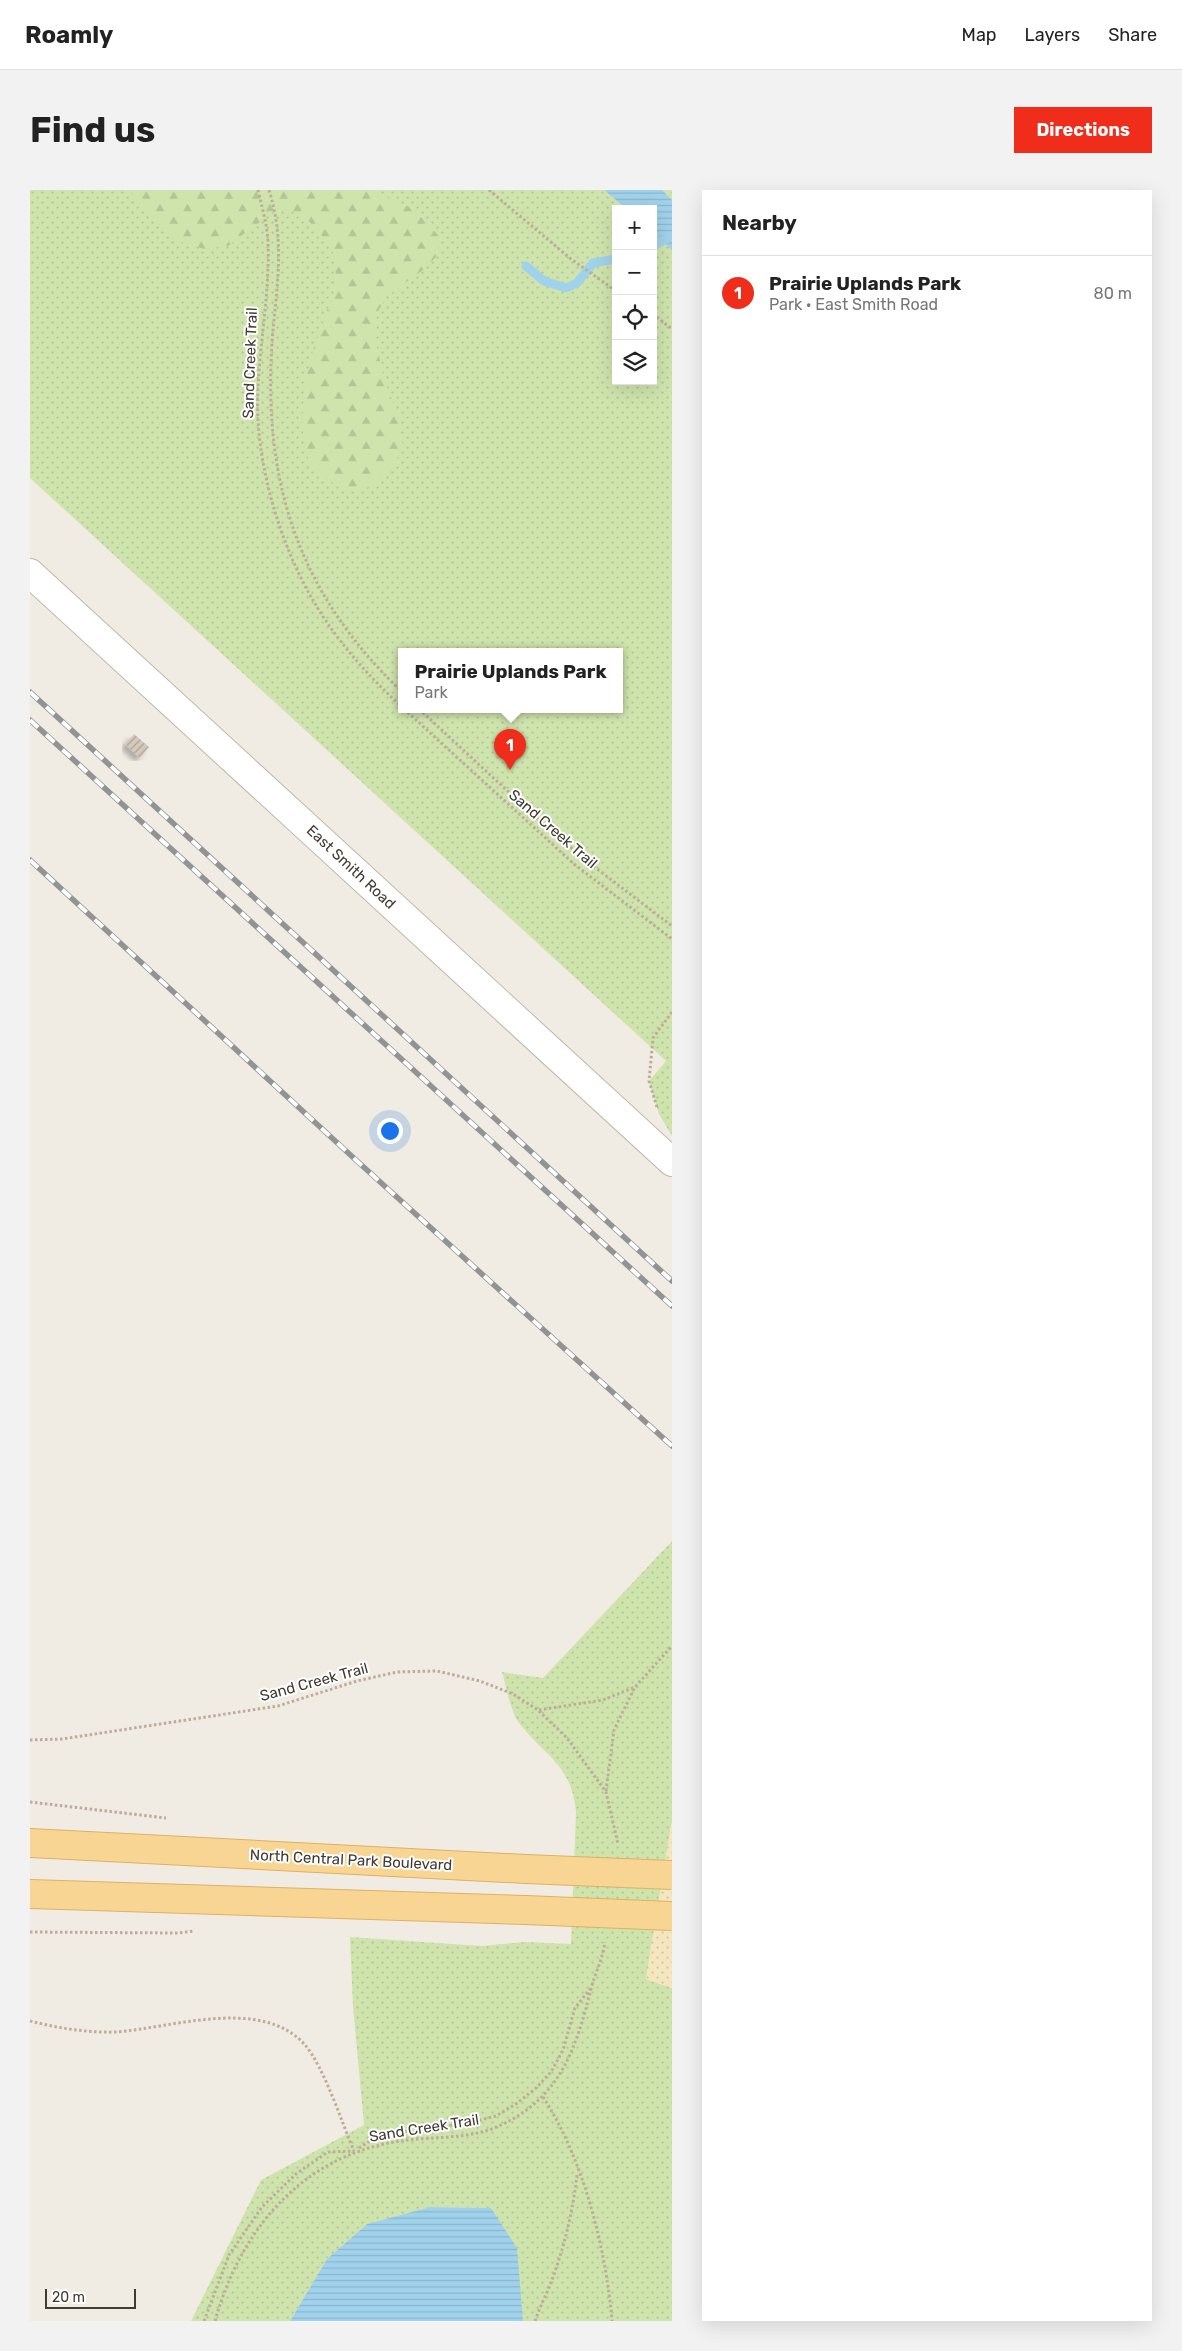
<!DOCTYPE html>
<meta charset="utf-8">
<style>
body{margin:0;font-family:Rubik,sans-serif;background:#f2f2f2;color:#222}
.controls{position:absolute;right:15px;top:15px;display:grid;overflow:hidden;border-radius:0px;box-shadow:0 5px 20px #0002}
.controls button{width:45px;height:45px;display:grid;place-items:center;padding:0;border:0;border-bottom:1px solid #e0e0e0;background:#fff;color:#222;font:25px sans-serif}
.scale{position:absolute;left:15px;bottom:12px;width:91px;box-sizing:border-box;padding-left:5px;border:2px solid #423b34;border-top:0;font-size:14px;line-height:18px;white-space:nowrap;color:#423b34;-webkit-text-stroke:4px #fff;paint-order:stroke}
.you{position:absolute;left:359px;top:940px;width:18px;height:18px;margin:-12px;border:4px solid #fff;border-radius:50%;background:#1a73e8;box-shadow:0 0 0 8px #1a73e833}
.badge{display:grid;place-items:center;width:32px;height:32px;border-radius:50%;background:#f02c1b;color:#fff;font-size:16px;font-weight:700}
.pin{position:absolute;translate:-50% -41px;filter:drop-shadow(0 1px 2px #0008)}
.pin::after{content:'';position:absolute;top:26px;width:18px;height:15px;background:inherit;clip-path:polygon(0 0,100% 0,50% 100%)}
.popup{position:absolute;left:368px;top:458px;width:225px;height:65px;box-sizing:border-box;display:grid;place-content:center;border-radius:0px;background:#fff;filter:drop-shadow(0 1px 4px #0005);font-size:16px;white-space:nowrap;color:#767676}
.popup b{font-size:19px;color:#222}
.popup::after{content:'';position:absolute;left:50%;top:100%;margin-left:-10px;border:10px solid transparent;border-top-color:#fff}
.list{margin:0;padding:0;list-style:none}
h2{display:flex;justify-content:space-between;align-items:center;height:65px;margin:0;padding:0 20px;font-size:21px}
h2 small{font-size:16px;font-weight:400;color:#767676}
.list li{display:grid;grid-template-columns:32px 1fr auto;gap:15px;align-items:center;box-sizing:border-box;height:75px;padding:0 20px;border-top:1px solid #e0e0e0}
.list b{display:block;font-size:19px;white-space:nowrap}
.list p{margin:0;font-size:16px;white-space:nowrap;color:#767676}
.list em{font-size:16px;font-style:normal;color:#767676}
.icon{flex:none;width:28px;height:28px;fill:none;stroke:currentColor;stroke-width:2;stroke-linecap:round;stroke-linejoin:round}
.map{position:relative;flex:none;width:642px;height:2131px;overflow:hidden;border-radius:0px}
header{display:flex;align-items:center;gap:30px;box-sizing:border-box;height:70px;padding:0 25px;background:#fff;border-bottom:1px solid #e0e0e0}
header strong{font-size:24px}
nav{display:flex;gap:28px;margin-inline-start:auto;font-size:18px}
.intro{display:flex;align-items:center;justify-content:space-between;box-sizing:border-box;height:120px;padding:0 30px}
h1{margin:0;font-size:35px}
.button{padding:12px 22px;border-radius:0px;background:#f02c1b;color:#fff;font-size:18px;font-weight:700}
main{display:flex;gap:30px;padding:0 30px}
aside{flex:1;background:#fff;border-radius:0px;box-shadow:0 5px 20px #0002}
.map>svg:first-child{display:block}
.green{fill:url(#green-dots);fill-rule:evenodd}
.forest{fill:url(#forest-firs)}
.sand{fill:url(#sand-dots)}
.water{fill:url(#water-rules)}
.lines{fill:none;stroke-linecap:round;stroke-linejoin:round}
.stream{stroke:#a1d2ec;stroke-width:9}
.building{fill:url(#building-hatch);filter:url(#shadow)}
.minor-casing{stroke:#beb6a9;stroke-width:30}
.major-casing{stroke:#ddb165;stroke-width:30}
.path{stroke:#bdad98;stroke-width:3;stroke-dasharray:2.5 2.5;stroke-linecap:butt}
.minor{stroke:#fff;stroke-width:28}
.major{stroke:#f9d593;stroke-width:28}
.rail-casing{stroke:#939393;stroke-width:5.5}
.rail{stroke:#fff;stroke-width:4;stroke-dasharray:11;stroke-linecap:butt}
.major-bridge-casing{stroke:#ddb165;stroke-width:30;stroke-linecap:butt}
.major-bridge{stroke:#f9d593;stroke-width:28}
.labels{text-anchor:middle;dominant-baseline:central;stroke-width:4;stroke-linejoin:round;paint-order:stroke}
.street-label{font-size:15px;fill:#423b34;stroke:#fff}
</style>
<header>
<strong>Roamly</strong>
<nav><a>Map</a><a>Layers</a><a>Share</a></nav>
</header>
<div class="intro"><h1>Find us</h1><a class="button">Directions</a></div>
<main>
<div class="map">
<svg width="642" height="2131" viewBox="0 0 642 2131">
<defs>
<pattern id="green-dots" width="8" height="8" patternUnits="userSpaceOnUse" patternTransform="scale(1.25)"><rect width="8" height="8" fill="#cfe4ad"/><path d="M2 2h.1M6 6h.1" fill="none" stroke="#b3c495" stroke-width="1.8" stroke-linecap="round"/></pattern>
<pattern id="forest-firs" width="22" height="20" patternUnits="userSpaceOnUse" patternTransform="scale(1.25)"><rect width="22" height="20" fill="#cfe4ad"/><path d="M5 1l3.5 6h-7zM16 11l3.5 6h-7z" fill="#b3c495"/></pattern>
<pattern id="sand-dots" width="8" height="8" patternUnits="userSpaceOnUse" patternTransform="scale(1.25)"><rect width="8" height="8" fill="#f5e6bf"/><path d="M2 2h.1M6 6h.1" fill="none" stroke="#d3c6a5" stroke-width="1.8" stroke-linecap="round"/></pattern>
<pattern id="water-rules" width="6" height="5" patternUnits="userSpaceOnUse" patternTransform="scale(1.25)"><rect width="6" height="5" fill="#a1d2ec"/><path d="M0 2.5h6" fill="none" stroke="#8cb5cb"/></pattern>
<pattern id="building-hatch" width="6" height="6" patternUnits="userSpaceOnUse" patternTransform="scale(1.25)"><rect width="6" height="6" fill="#d5c9bc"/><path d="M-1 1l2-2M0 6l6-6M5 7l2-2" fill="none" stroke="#aea49a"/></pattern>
<filter id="shadow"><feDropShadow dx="-4.5" dy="4.5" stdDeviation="2.5" flood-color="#0004"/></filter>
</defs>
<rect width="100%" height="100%" fill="#f1ece3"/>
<path class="green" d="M0,0h642v946l-13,-22 -10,-33 17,-20 -636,-583zM586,19h37v172h-37zM371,461h218v58h-218z
M642,1351v279l-26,159 26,9v333h-149l-2,-22 -30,-91 -61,-1 -63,17 -40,35 -37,62h-99l70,-141 103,-55 -11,-119 -3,-69 131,9 43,-4 47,2 5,-132c-5,-49 -30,-54 -57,-89 -8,-10 -13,-37 -17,-51l41,6z"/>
<path class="forest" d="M100,0h241l41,18 29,30 -5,19 -13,13 -36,26 -10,17 -1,29 8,38 14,35 5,32 -13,26 -25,16 -22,1 -26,-19 -12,-18 -3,-30 2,-35 9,-38 24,-67 -5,-36 -25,-28 -26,-13 -53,40 -24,3 -26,-8 -36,-33z"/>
<path class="sand" d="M642,1630v168l-26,-9z"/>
<path class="water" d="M574,0h58l10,10v50l-19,-19v-22h-26z
M400,2017l61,1 26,40 6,73h-233l37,-62 40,-35z"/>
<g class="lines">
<path class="stream" d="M623,56l19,-10
M496,76l18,15 22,7 11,-5 16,-20 23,-4"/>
</g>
<path class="building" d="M104,544l15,13 -9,11 -15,-14z"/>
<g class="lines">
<g class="minor-casing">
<path id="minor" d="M0,383l642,589"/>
</g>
<g class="major-casing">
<path id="major" d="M0,1653l496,26
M0,1704l495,16"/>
</g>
<path class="path" d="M228,0c4,17 9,34 10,52 2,48 -8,98 -10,147 -4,69 21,154 56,213 23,39 54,74 87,104
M239,0c17,55 7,98 3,153 -9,141 27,250 129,348
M459,0l82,69 45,32
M623,124l19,15
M374,519l170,155 98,75
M389,519l121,112 48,41 84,64
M627,917l-8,-26 4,-43 19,-26
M509,1520l64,-10 32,-13
M0,1550l32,-1 216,-33 79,-25 40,-9 40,-1 43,10 33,13 25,16 29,28 39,54 12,52
M576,1601l8,-61 21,-43 37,-41
M0,1612l136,16
M0,1742l148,1 16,-2
M0,1831c28,7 57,12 86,11 55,-4 146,-36 189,13 19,22 37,78 49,106
M513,1907c40,61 63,151 69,224
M329,1958l20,-13 90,-12 27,-7 20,-12 20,-16 15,-16 12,-22 12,-42 15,-19
M174,2131l25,-66 33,-48 35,-34 31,-21 26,-1
M185,2131c26,-93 88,-166 186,-180 33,-5 69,-1 100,-16 60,-28 75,-77 90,-136 4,-16 12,-31 14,-47
M505,2131c5,-15 13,-29 18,-44 12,-33 20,-67 24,-102"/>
<use href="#minor" class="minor"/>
<use href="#major" class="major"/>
<g class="rail-casing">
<path id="rail" d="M0,502l642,589
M0,530l642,586
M0,670l327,301 315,285"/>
</g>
<use href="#rail" class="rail"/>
<g class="major-bridge-casing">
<path id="major-bridge" d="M496,1679l146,6
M495,1720l147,6"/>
</g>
<use href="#major-bridge" class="major-bridge"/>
</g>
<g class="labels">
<g class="street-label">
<text transform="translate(220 173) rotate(-88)">Sand Creek Trail</text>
<text transform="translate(523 639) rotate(41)">Sand Creek Trail</text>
<text transform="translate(321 677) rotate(43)">East Smith Road</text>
<text transform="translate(284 1492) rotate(-15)">Sand Creek Trail</text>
<text transform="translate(321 1670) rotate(3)">North Central Park Boulevard</text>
<text transform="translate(394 1938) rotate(-9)">Sand Creek Trail</text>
</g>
</g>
</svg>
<div class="controls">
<button>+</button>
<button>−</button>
<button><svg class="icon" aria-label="locate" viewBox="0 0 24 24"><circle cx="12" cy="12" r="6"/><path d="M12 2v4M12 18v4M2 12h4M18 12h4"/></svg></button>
<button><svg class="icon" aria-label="layers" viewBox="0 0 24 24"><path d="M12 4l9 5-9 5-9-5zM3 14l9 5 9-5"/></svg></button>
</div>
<div class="scale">20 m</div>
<div class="you"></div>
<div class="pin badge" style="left:480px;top:580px">1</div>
<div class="popup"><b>Prairie Uplands Park</b>Park</div>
</div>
<aside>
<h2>Nearby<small></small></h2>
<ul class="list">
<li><span class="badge">1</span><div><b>Prairie Uplands Park</b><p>Park · East Smith Road</p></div><em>80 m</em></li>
</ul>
</aside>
</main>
